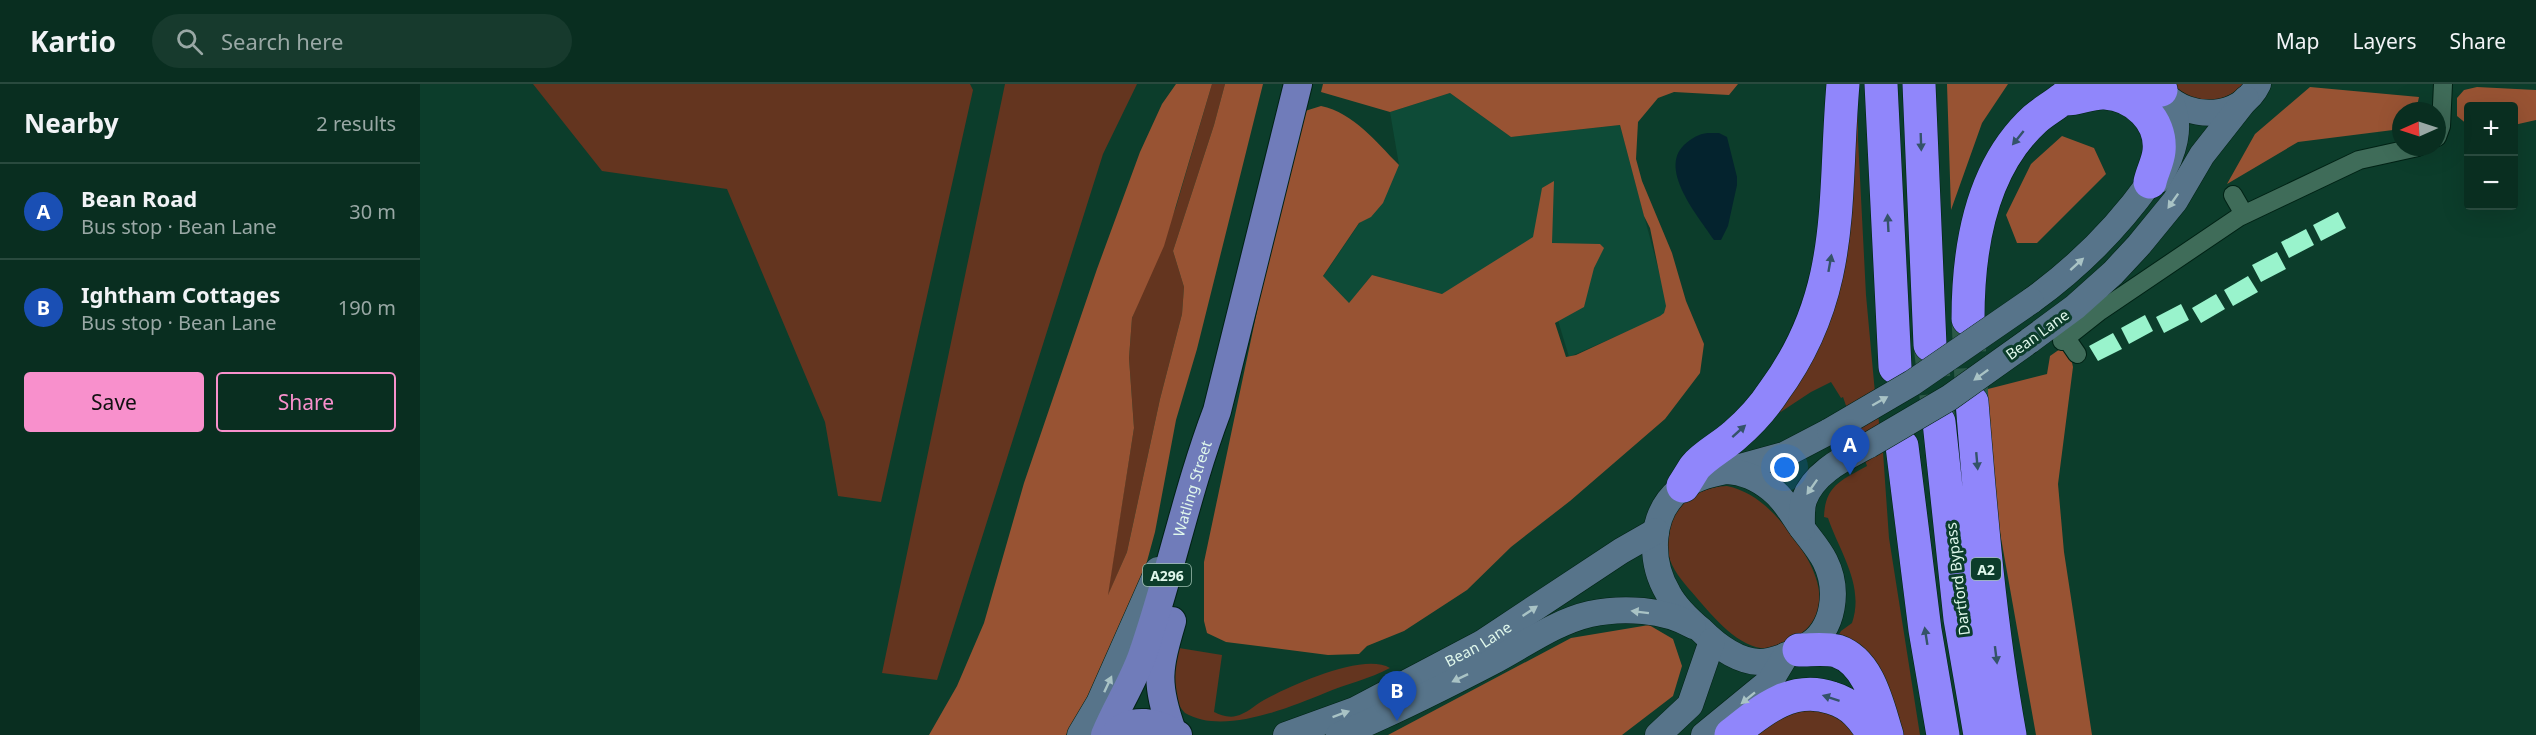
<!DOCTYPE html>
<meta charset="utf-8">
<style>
body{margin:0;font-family:"Noto Sans",sans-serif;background:#173a2d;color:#f1f3f6}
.controls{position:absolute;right:18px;top:18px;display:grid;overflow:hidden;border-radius:6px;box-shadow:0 6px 24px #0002}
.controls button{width:54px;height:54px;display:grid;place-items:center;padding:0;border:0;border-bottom:2px solid #294a3e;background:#092e20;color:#f1f3f6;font:30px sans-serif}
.compass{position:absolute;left:1972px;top:18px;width:54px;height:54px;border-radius:50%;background:#092e20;box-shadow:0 6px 24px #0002;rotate:267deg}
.you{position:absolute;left:1365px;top:384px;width:21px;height:21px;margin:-15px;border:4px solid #fff;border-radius:50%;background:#1a73e8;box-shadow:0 0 0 9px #1a73e833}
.badge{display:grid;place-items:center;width:39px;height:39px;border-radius:50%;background:#f890cc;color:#fff;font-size:20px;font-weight:700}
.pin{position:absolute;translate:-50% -50px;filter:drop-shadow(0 2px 3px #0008)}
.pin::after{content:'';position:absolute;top:32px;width:21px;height:18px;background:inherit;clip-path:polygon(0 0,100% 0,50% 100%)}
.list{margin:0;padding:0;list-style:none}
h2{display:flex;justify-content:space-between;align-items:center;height:78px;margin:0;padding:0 24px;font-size:26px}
h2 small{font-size:20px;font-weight:400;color:#99a8a5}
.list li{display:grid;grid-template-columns:39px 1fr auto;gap:18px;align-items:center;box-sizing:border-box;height:96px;padding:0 24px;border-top:2px solid #294a3e}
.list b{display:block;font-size:22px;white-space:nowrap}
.list p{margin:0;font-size:20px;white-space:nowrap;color:#99a8a5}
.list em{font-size:20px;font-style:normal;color:#99a8a5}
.actions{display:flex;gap:12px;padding:18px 24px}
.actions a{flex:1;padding:14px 0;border:2px solid #f890cc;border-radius:6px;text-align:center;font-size:21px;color:#f890cc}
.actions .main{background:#f890cc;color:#111}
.icon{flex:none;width:33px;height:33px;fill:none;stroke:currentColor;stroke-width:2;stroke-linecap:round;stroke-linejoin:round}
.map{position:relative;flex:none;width:2116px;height:651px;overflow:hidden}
header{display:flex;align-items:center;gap:36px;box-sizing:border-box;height:84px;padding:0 30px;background:#092e20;border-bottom:2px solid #294a3e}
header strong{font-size:28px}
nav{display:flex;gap:33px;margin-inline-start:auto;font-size:21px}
.search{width:420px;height:54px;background:#173a2d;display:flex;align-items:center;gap:15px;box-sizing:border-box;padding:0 21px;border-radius:33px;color:#99a8a5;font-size:22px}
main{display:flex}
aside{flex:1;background:#092e20}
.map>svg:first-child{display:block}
.built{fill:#0e4b37}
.green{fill:#64351f}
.forest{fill:#985333}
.water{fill:#04232e}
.building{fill:#99f3cc}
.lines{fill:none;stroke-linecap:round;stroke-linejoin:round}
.highway-tunnel{stroke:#2c5948;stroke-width:33;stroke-dasharray:33 16;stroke-linecap:butt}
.street-casing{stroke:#002215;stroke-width:20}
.secondary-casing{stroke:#002215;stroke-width:27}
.primary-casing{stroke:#002215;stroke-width:30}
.highway-casing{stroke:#002215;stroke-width:34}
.street{stroke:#3f6c59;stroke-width:18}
.secondary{stroke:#57748a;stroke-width:26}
.primary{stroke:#707cba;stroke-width:28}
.highway{stroke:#9086fb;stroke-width:33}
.secondary-bridge-casing{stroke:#002215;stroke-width:27;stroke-linecap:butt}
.secondary-bridge{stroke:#57748a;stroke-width:26}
.oneway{fill:#345369}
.oneway2{fill:#a9c3c5}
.labels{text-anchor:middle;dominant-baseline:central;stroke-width:6;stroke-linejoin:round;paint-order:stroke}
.shield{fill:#0c3d2b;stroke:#a0c0b2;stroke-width:1.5}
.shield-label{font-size:14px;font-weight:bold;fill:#e0f8ec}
.street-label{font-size:15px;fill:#e0f8ec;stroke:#0c3d2b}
</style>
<header>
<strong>Kartio</strong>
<div class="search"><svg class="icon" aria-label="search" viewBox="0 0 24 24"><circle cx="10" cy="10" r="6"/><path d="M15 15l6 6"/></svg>Search here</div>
<nav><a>Map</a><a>Layers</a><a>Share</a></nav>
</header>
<main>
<aside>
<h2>Nearby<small>2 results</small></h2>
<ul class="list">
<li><span class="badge" style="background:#1a4fb4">A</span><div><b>Bean Road</b><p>Bus stop · Bean Lane</p></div><em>30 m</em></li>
<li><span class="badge" style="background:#1a4fb4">B</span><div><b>Ightham Cottages</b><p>Bus stop · Bean Lane</p></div><em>190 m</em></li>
</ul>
<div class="actions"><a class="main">Save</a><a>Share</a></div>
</aside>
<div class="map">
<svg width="2116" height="651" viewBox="0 0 2116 651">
<rect width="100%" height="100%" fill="#0c3d2b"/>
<path class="built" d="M1030,9l61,44 109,-12 50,188 -101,44 -22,-73 -105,10 -70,-19 -23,29 -29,-23 79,-116 -9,-53z"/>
<path class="green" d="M113,0h437l3,6 -92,412 -43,-6 -13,-74 -98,-233 -125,-18z
M585,0h132l-34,70 -166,526 -55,-7z
M792,0h13l-11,41 -41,126 11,36 -2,27 -22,85 -33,153 -20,46 27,-170 -5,-70 3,-40 44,-111z
M1438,0v55l8,156 9,98 8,59 6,86 31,197h-28l-55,-97 4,-7 11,-8c13,-38 -13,-72 -24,-105l-4,-1c1,-32 18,-37 43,-51l-24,-69 -2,1 -10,-16 -20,10 -41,27 6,-9z
M1753,0h71c-20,20 -52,25 -71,0z
M1307,402c28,6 47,26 64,48 27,36 48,79 -1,108 -39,23 -72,-20 -94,-45 -10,-12 -21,-23 -26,-37 -14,-40 19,-73 57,-74z
M759,564l43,7 -8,57c6,3 15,6 22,4 10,-2 19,-11 28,-16 26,-14 99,-48 126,-32 -20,11 -44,16 -65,25 -39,16 -103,42 -140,20 -17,-18 -12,-44 -6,-65z
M1400,621l42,30h-118l31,-20z"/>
<path class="forest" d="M756,0h36l-48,162 -32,72 -3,40 5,70 -26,167 19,-43 33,-153 22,-85 2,-27 -11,-36 41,-126 11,-41h38l-66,265 -21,71 -21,112 -12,44 -53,116 -24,43h-137l28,-49 27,-63 40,-140 73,-214 43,-117 22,-48z
M903,0h415l-9,11 -55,-3 -16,6 -20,24 -2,37 6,22 30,72 14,48 18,43 -4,29 -35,46 -95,82 -59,46 -44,43 -63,41 -37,15 -8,8 -31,1 -102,-13 -19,-9 -3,-12v-59l75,-355 26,-96 16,-5c33,7 55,36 78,59l-16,38 -12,14 -12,6 -36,53 26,27 23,-28 70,19 91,-57 9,-49 12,-7 -2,62 48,1 4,4 -10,20 -10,39 -29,16 11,34 10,-2 84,-39 4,-3 2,-7 -16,-78 -6,-12 -24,-91 -109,12 -61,-44 -60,19 -69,-20z
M1527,0h61l-26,39 -31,87z
M1890,3l109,10 -3,14h-15v18l-103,13 -71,42 28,-50z
M2057,3l59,3v30l-22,5v-19h-46v19l-11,-9v-18l7,-8z
M1642,52l32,12 12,26 -69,69h-20l-11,-28 25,-51z
M1640,265l4,1 7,8 2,9 -15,117 6,68 28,183h-56l-48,-270 -6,-71 6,-5 59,-15 3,-18z
M1229,541l24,14 9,27 -9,30 -51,39h-234l183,-97z"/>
<path class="water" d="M1288,49h11l8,4 10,40v8l-9,41 -7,14h-7c-15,-23 -56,-70 -30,-95 8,-7 14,-11 24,-12z"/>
<path class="building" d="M1918,128l8,16 -25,13 -8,-16z
M1886,145l8,16 -25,13 -8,-16z
M1857,168l9,17 -25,13 -9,-17z
M1828,192l10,16 -25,14 -9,-16z
M1796,210l9,15 -24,14 -9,-15z
M1761,220l8,16 -25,13 -8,-16z
M1725,231l8,16 -24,13 -8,-16z
M1693,249l9,16 -24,12 -9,-15z"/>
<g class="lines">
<path class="highway-tunnel" d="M1548,235l4,83
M1510,261l9,77"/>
<g class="street-casing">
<path id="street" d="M2017,53l4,-11 2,-42
M1813,111l11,19
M1646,254l11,16
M1642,257l38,-30 139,-94 120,-57 59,-13"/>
</g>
<g class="secondary-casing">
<g id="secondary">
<path d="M1744,10c25,27 77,26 94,-10"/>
<path d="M1611,217c46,-33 86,-73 119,-119l8,-2c15,-24 26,-55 11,-81"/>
<path d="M1609,257l46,-34 38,-34 26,-28 36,-44 27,-46 44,-56"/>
<path d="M1309,386l55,-15 46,-24"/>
<path d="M1306,387c18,1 31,7 45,18 12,9 20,23 28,35 9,13 19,23 26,37 14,28 10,69 -19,85 -14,7 -30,16 -47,16 -22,-1 -43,-17 -58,-32 -13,-11 -25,-22 -33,-37 -19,-32 -19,-79 12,-104 13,-11 30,-15 46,-18z"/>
<path d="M1382,444c0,-9 -1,-19 2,-28 10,-28 41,-42 65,-55"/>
<path d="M660,651l19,-32 59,-133"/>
<path id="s1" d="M866,651l69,-25 127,-67 139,-92 35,-20"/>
<path d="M919,651c52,-21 103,-47 153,-73 31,-16 63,-40 98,-48 32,-7 75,-5 103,12"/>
<path d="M1238,651l32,-30 22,-64"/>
<path d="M1284,651l67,-55 15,-25"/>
</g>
</g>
<g class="primary-casing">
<g id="primary">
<path d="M752,537c-14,48 -17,62 0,110"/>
<path id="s2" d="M685,651c11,-27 27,-51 37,-79 28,-80 45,-166 75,-245l81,-327"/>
<path d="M694,651c17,-19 45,-13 64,0"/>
</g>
</g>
<g class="highway-casing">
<path id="highway" d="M1461,0l14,283
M1499,0l11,261
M1732,0l9,6
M1644,15c14,1 26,-7 41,-6 30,2 57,27 54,58 -1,11 -7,21 -9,31
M1548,235c0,-70 12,-150 67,-200 8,-7 17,-12 26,-19 10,-7 14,-13 27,-16
M1552,318c9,112 18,223 38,333
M1519,338l21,197 20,116
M1482,362l23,184 18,105
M1263,402c4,-6 8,-13 12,-19 10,-12 28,-21 40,-32 15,-13 28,-27 39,-44 73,-99 59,-192 69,-307
M1379,566c13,0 26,-2 38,1 33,11 41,56 50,84
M1311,651c30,-24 61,-51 101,-37 20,6 31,19 41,37"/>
</g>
<use href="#street" class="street"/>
<use href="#secondary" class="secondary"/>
<use href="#primary" class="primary"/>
<use href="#highway" class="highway"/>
<g class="secondary-bridge-casing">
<path id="secondary-bridge" d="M1410,347l82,-48 119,-82
M1449,361l80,-47 80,-57"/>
</g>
<use href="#secondary-bridge" class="secondary-bridge"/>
</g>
<defs><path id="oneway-solid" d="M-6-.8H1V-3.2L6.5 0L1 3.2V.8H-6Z" transform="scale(1.5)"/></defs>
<g class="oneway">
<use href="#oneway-solid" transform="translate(1598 54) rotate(129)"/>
<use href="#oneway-solid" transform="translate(1501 58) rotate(88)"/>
<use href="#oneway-solid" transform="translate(1468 139) rotate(-93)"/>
<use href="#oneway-solid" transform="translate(1410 179) rotate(-80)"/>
<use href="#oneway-solid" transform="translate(1319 347) rotate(-42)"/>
<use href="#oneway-solid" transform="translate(1557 377) rotate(85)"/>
<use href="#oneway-solid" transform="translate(1506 552) rotate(-99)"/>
<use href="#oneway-solid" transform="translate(1576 571) rotate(83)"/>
<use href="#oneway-solid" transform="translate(1411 614) rotate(-162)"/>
</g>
<g class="oneway2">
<use href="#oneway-solid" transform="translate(1753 117) rotate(125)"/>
<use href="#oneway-solid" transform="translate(1657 180) rotate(-42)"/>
<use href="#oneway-solid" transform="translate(1561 291) rotate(144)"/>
<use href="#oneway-solid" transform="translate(1460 317) rotate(-30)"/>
<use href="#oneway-solid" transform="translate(1392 403) rotate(125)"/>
<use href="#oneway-solid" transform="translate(1110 527) rotate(-34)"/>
<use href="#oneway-solid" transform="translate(1220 528) rotate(-173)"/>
<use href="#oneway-solid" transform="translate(1040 594) rotate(154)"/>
<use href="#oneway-solid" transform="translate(688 600) rotate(-65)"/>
<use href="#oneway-solid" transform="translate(1328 614) rotate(141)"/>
<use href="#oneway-solid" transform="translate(921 630) rotate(-20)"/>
</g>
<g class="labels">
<g class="shield">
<rect x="1551" y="474" width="30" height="22" rx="4.5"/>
<rect x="723" y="480" width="48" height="22" rx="4.5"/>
</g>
<g class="shield-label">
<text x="1566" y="485">A2</text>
<text x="747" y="491">A296</text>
</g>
<g class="street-label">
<text transform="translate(1617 250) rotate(-36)">Bean Lane</text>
<text stroke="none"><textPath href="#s2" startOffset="262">Watling Street</textPath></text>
<text transform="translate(1537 495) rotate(-97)">Dartford Bypass</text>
<text stroke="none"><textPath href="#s1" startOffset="213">Bean Lane</textPath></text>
</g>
</g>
</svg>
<div class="controls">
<button>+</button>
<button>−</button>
</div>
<svg class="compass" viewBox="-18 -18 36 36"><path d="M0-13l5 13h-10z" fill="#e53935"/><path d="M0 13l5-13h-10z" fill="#99a8a5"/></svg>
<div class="you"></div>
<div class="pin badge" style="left:1430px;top:391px;background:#1a4fb4">A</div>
<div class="pin badge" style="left:977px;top:637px;background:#1a4fb4">B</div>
</div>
</main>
